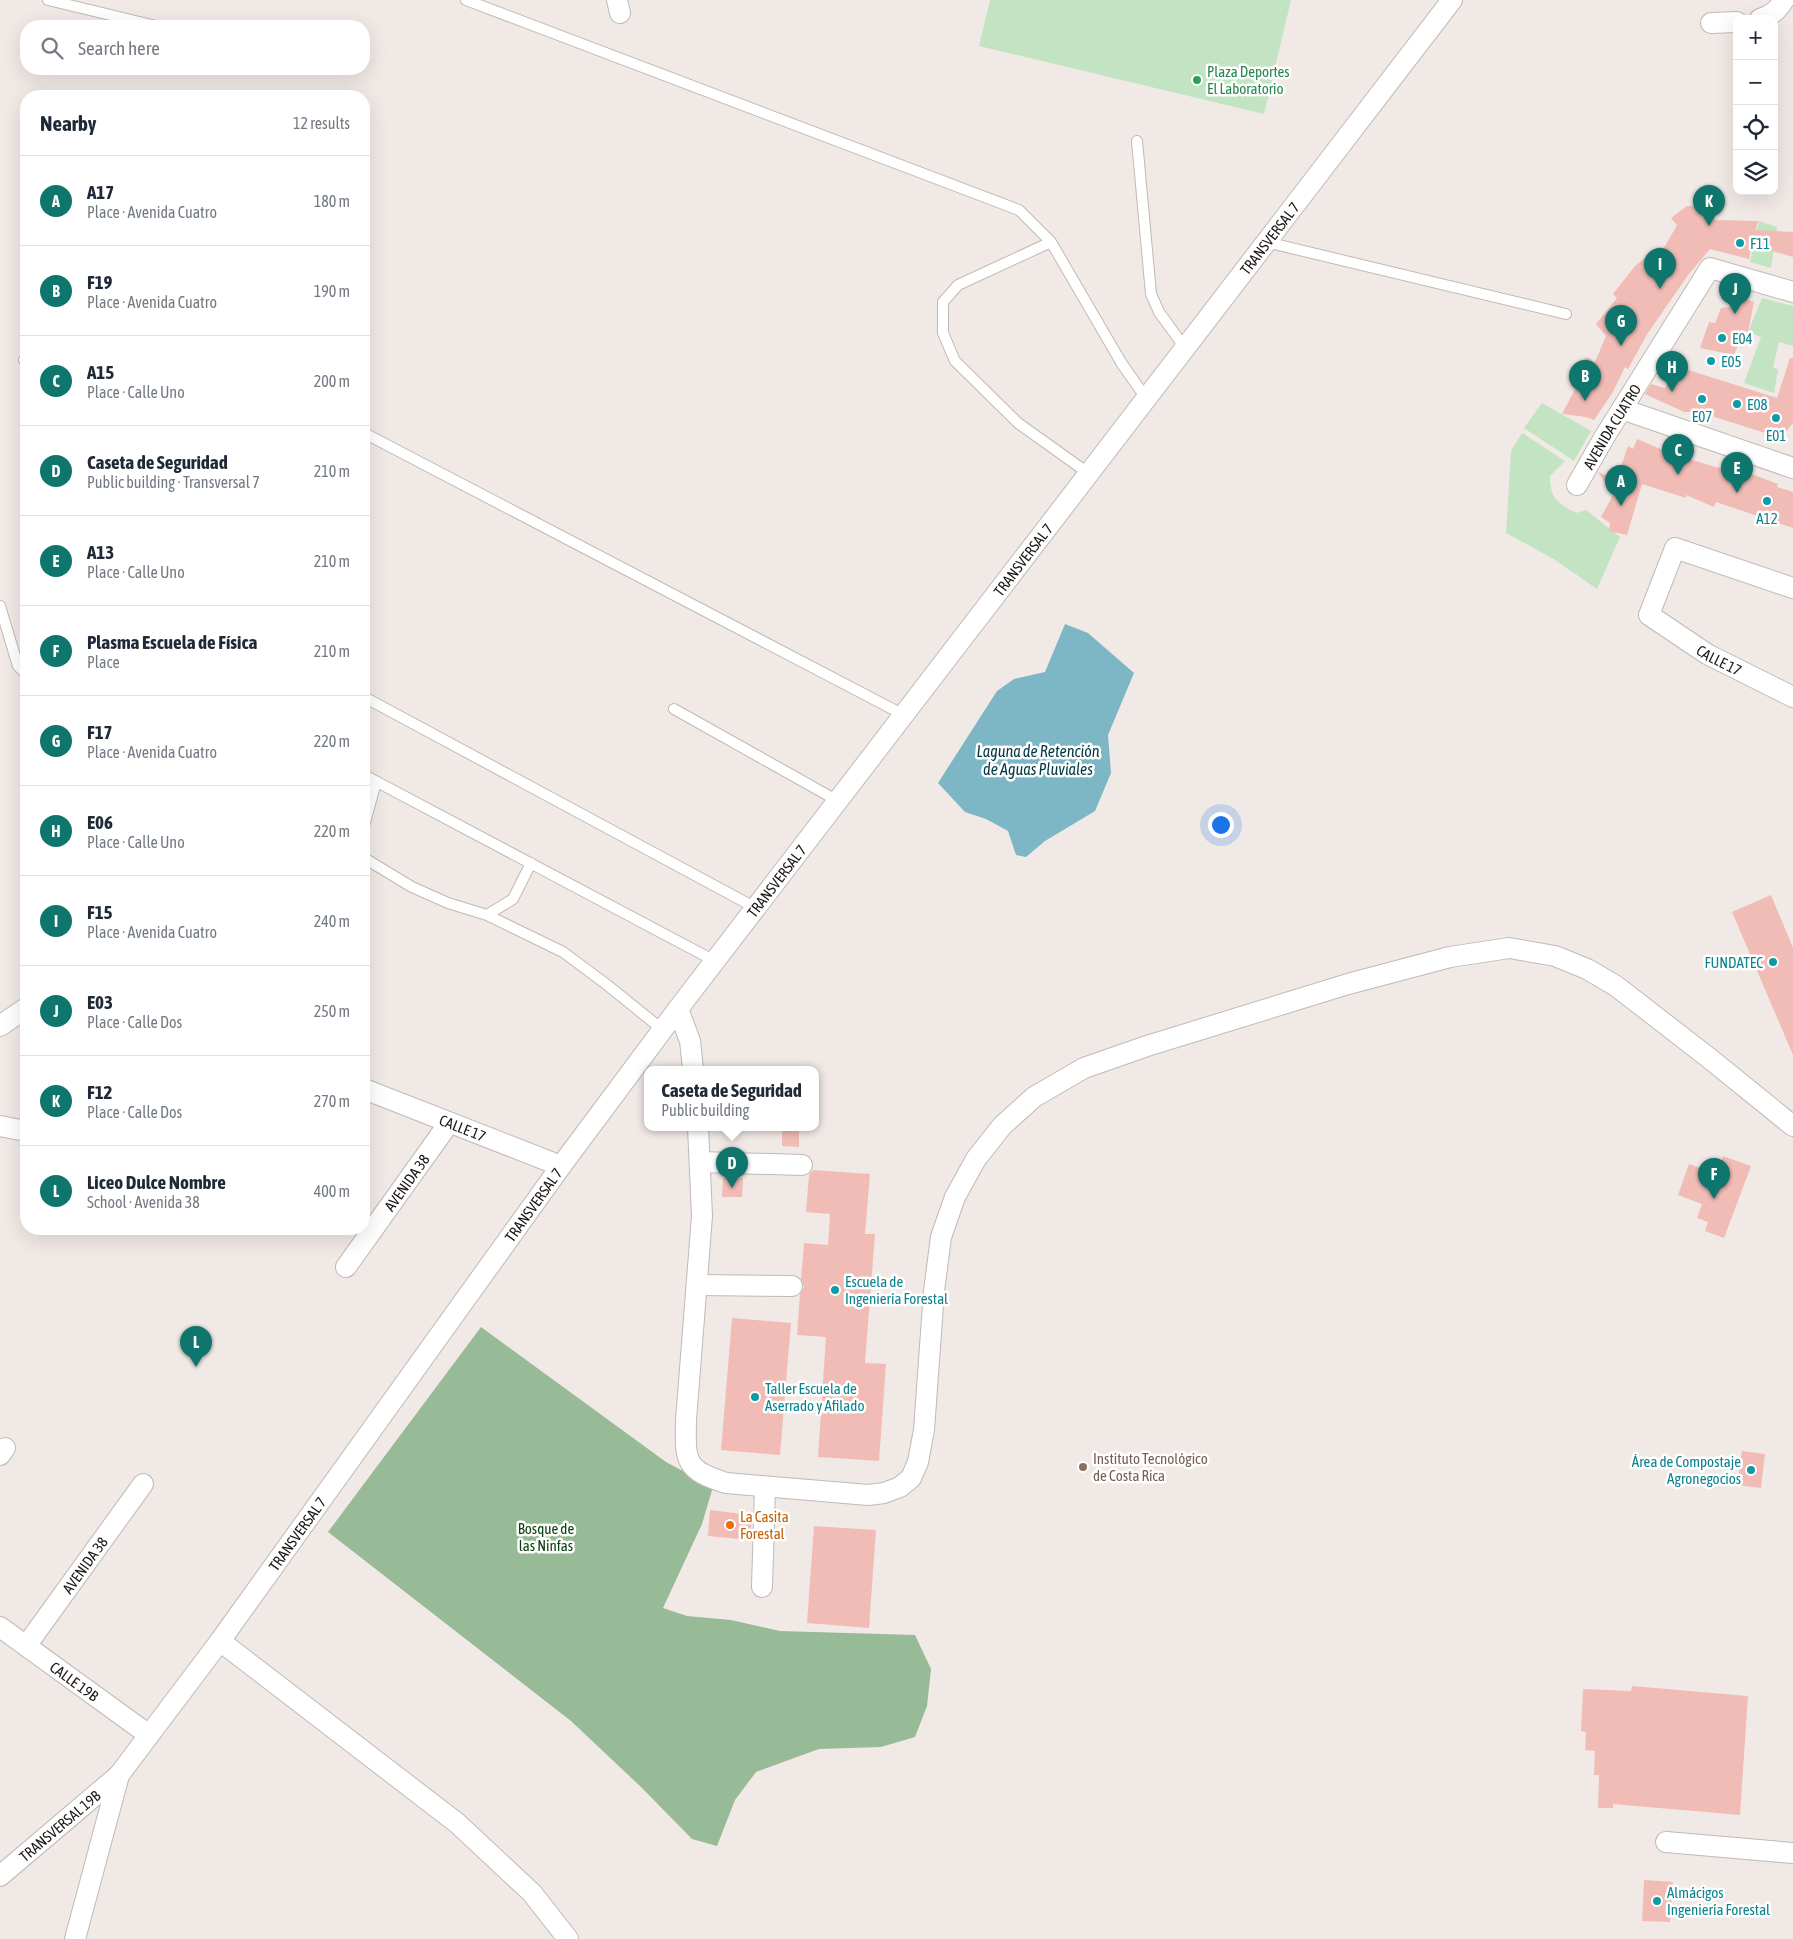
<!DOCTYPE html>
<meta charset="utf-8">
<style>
body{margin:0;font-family:"Asap Condensed",sans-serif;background:#f6f6f7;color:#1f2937}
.controls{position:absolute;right:15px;top:15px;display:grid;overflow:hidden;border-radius:10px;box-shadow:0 5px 20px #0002}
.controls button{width:45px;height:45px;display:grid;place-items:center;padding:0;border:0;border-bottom:1px solid #e0e1e3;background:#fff;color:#1f2937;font:25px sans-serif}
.you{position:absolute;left:1220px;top:824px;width:18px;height:18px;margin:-12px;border:4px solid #fff;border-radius:50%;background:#1a73e8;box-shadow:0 0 0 8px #1a73e833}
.badge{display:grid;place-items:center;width:32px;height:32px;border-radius:50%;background:#0f766e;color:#fff;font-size:16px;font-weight:700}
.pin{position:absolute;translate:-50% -41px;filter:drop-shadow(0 1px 2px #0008)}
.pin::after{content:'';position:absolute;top:26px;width:18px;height:15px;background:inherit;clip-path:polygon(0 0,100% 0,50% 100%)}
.popup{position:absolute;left:644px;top:1066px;width:175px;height:65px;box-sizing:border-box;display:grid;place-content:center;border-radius:10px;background:#fff;filter:drop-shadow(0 1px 4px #0005);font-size:16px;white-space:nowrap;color:#747a83}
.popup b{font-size:19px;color:#1f2937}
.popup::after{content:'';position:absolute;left:50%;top:100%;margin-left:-10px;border:10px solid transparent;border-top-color:#fff}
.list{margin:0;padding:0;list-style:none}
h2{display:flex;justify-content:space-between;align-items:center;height:65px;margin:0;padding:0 20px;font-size:21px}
h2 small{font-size:16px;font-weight:400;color:#747a83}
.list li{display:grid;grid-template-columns:32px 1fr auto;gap:15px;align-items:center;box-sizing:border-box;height:90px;padding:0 20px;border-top:1px solid #e0e1e3}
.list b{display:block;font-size:19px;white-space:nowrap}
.list p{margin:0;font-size:16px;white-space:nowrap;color:#747a83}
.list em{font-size:16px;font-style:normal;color:#747a83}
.icon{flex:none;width:28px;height:28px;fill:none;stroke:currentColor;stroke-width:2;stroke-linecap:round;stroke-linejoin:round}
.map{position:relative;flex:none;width:1793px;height:1939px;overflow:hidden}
.search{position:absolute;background:#fff;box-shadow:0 5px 20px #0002;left:20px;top:20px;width:350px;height:55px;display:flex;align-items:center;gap:12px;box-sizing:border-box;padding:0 18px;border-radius:20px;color:#747a83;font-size:19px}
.panel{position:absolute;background:#fff;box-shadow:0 5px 20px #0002;left:20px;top:90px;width:350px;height:1145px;border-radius:20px}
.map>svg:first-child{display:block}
.green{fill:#c3e4c3}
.forest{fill:#98bb97}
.water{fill:#7db6c4}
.building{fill:#f1bcb6}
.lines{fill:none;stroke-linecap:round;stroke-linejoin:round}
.lane-casing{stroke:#c1b9b6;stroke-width:12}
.street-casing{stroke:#c1b9b6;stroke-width:22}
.lane{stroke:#fff;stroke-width:10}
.street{stroke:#fff;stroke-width:20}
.leisure-dot{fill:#2e9e5b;stroke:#fff;stroke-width:2}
.culture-dot{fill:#0f9aa8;stroke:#fff;stroke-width:2}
.education-dot{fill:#8d6e63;stroke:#fff;stroke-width:2}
.food-dot{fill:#e8710a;stroke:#fff;stroke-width:2}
.labels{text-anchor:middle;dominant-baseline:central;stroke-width:5;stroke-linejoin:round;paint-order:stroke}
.leisure-label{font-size:15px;fill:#27864d;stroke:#fff;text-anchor:start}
.street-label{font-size:15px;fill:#1b1817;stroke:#fff}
.culture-label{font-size:15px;fill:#0d838f;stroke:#fff;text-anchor:start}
.education-label{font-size:15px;fill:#785e54;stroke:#fff;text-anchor:start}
.food-label{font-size:15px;fill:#c56008;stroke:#fff;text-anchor:start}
.park-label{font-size:15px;fill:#0c4112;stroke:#fff}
.water-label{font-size:16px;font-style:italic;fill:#003843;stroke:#fff}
</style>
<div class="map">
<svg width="1793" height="1939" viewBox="0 0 1793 1939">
<rect width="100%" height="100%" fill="#f1e9e5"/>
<path class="green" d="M990,0h301l-27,114 -285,-68z
M1759,221l18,6 -6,41 -21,-6z
M1762,298l31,8v40l-14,-4 -6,25 5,3 -4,23 -30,-10 17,-46 -13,-5z
M1542,403l49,28 -17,30 -50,-33z
M1522,433l43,28 -15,15c0,22 7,27 26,37l10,-3 34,27 -23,52 -45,-31 -46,-25 5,-82z"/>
<path class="forest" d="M481,1327l185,135 47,25 -11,37 -39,84 24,8 44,4 49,11 135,4 16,34 -4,37 -12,31 -34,10 -62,2 -63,23 -21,28 -18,46 -25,-7 -50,-51 -71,-67 -243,-189z"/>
<path class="water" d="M1065,624l23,9 46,40 -26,62 3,38 -16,38 -50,30 -19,16 -10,-2 -8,-24 -22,-12 -21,-7 -27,-29 59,-92 17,-12 31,-7z"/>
<path class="building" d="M1687,206l23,1 5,13 43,1 -2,9 37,2v25l-41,-12 -3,14 -39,-10 -22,26 -42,61 -18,33 -3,-2 -12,25 -19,28 -8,-3 -24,-3 17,-32 -7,-6 5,-12 10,-7 8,5 11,-26 -10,-12 21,-26 -4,-4 22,-28 24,-19 5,1 13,-23 -6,-7z
M1736,296l18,6 -6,30 -4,-1 -10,24 -34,-7 9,-26 6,1 6,-15 10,-1z
M1790,358h3v65l-12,15 -82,-26h-15l-39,-18 6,-10 14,4 3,-5h7l1,-5 3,1 3,-11 95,30z
M1637,439l38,16 68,20 3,-3 32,12 -1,3 16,5v36l-77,-26 -2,5 -28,-12v3l-44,-14 -15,51 -18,-4 1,-8 -9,-6 12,-22 -15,-23 18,8 12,-34 5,3z
M1771,895l22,53v107l-61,-143z
M782,1131h17v16l-17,-1z
M1723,1156l28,10 -27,72 -19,-7 3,-9 -11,-4 5,-14 -24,-9 11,-31 28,10z
M813,1170l57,4 -5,60h10l-10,129 21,1 -7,97 -61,-4 8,-120 -29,-2 3,-41 4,-7 -3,-8 3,-36 24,2 2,-31 -24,-2 3,-37z
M723,1178h20l-1,19h-20z
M732,1318l59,5 -11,132 -59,-5z
M1742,1451l23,3 -4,34 -24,-3z
M710,1510l42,5 -2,25 -42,-4z
M814,1526l62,4 -7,98 -62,-5z
M1632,1686l116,10 -8,119 -127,-11v4h-15l1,-33h-5l1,-24 -10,-1 1,-18 -5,-1 2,-42 48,2z
M1644,1880l29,2 -3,40 -28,-1z"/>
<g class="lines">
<g class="lane-casing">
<path id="lane" d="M48,0l108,26
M466,0l553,210 32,32 71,122 24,34
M1137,141l14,153 8,18 26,36
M1051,242l-93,43 -15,17v31l12,28 63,62 70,50
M1266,242l300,72
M24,360l2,1
M364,433l540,282
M0,606l18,60 8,8
M364,697l392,211
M674,709l164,92
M364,775l351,186
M364,826l12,-44
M364,858l48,29 36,16 39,12 76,37 43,32 57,46
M487,915l26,-16 18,-36"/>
</g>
<g class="street-casing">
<g id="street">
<path d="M617,0l3,13"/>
<path d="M1760,19c12,-4 17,-8 24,-19"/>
<path d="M1711,23l26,-1"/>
<path d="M1622,409l171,59"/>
<path id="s1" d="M1577,485l28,-49 105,-168 83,24"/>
<path id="s2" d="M1793,588l-118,-40 -26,67 58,39 86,43"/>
<path d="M678,1009l12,32 3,28"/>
<path d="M0,1026l26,-18"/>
<path id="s3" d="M364,1089l197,77"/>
<path d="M0,1126l26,5"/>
<path d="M698,1127l4,89 -16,204c-1,42 -1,50 40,63l142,12 16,-2 16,-6 11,-9 7,-16 6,-32 10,-139 7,-54 14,-40 21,-38 26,-33 32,-29 50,-29 63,-22 201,-62 102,-27 59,-9 46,8 32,13 29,17 93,72 84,68"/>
<path d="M700,1162l102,3"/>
<path id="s4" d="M346,1267l103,-144"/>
<path d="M697,1285l95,1"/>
<path d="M0,1455l5,-7"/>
<path d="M762,1587l3,-99"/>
<path id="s5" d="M0,1627l149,108"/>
<path d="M220,1641l237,182 75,70 36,46"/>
<path id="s6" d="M26,1646l117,-162"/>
<path d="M1666,1842l127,11"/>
<path id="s7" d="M0,1876l119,-101 101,-134 341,-475 117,-157 774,-1009"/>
<path d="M75,1939l44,-164"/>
</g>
</g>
<use href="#lane" class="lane"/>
<use href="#street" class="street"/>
</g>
<circle class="leisure-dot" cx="1197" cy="80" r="5"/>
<g class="culture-dot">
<circle cx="1740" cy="243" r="5"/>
<circle cx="1722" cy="338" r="5"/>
<circle cx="1711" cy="361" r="5"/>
<circle cx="1702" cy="399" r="5"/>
<circle cx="1737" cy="404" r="5"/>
<circle cx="1776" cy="418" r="5"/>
<circle cx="1767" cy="501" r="5"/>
<circle cx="1773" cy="962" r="5"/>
<circle cx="835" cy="1290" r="5"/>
<circle cx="755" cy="1397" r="5"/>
<circle cx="1751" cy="1470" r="5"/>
<circle cx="1657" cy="1901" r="5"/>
</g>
<circle class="education-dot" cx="1083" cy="1467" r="5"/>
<circle class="food-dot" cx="730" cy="1525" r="5"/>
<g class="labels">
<g class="leisure-label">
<text x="1207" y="71">Plaza Deportes<tspan x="1207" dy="17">El Laboratorio</tspan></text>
</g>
<g class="street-label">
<text stroke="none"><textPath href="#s7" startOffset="2076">TRANSVERSAL 7</textPath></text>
<text stroke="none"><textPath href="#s1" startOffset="68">AVENIDA CUATRO</textPath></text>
<text stroke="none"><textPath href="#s7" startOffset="1671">TRANSVERSAL 7</textPath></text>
<text stroke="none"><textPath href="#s2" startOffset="280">CALLE 17</textPath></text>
<text stroke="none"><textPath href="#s7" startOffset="1266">TRANSVERSAL 7</textPath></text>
<text stroke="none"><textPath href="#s3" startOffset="106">CALLE 17</textPath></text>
<text stroke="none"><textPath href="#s4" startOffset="104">AVENIDA 38</textPath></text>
<text stroke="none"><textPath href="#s7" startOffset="861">TRANSVERSAL 7</textPath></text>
<text stroke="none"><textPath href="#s7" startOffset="456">TRANSVERSAL 7</textPath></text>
<text stroke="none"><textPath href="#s6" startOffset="100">AVENIDA 38</textPath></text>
<text stroke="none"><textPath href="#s5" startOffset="92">CALLE 19B</textPath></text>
<text stroke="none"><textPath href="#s7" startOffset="78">TRANSVERSAL 19B</textPath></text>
</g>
<g class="culture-label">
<text x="1750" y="243">F11</text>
<text x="1732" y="338">E04</text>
<text x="1721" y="361">E05</text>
<text x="1747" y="404">E08</text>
<text x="1702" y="416" text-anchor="middle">E07</text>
<text x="1776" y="435" text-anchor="middle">E01</text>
<text x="1767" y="518" text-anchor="middle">A12</text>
<text x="1763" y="962" text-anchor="end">FUNDATEC</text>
<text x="845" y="1281">Escuela de<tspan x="845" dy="17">Ingeniería Forestal</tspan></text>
<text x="765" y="1388">Taller Escuela de<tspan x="765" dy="17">Aserrado y Afilado</tspan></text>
<text x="1741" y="1461" text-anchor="end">Área de Compostaje<tspan x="1741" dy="17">Agronegocios</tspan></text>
<text x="1667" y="1892">Almácigos<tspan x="1667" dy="17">Ingeniería Forestal</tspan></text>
</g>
<g class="education-label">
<text x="1093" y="1458">Instituto Tecnológico<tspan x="1093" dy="17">de Costa Rica</tspan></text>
</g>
<g class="food-label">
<text x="740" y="1516">La Casita<tspan x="740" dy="17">Forestal</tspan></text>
</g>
<g class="park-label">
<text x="546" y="1528">Bosque de<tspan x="546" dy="17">las Ninfas</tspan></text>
</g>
<g class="water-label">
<text x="1038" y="751">Laguna de Retención<tspan x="1038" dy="18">de Aguas Pluviales</tspan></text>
</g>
</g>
</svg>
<div class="controls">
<button>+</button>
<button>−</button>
<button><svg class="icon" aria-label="locate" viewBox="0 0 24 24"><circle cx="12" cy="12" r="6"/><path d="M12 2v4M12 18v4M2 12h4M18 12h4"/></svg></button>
<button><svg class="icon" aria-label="layers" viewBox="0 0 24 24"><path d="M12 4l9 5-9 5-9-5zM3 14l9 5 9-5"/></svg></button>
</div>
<div class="you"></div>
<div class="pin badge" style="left:1621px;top:506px">A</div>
<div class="pin badge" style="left:1585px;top:401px">B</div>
<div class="pin badge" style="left:1678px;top:475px">C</div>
<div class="pin badge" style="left:732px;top:1188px">D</div>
<div class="popup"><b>Caseta de Seguridad</b>Public building</div>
<div class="pin badge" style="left:1737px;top:493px">E</div>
<div class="pin badge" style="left:1714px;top:1199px">F</div>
<div class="pin badge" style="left:1621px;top:346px">G</div>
<div class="pin badge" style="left:1672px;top:392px">H</div>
<div class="pin badge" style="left:1660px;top:289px">I</div>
<div class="pin badge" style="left:1735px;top:314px">J</div>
<div class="pin badge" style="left:1709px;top:226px">K</div>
<div class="pin badge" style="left:196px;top:1367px">L</div>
<div class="search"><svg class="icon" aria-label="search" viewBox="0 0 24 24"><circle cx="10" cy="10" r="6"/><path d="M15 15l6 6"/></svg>Search here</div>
<section class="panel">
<h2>Nearby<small>12 results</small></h2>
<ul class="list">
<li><span class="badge">A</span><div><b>A17</b><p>Place · Avenida Cuatro</p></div><em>180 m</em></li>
<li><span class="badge">B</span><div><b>F19</b><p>Place · Avenida Cuatro</p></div><em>190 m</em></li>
<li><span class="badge">C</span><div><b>A15</b><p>Place · Calle Uno</p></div><em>200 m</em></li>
<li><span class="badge">D</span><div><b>Caseta de Seguridad</b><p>Public building · Transversal 7</p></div><em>210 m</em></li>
<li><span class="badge">E</span><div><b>A13</b><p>Place · Calle Uno</p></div><em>210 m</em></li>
<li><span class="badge">F</span><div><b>Plasma Escuela de Física</b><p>Place</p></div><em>210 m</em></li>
<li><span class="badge">G</span><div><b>F17</b><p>Place · Avenida Cuatro</p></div><em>220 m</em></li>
<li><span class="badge">H</span><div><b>E06</b><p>Place · Calle Uno</p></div><em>220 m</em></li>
<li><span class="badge">I</span><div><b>F15</b><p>Place · Avenida Cuatro</p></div><em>240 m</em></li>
<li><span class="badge">J</span><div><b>E03</b><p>Place · Calle Dos</p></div><em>250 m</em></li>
<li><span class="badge">K</span><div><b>F12</b><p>Place · Calle Dos</p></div><em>270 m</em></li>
<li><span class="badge">L</span><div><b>Liceo Dulce Nombre</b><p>School · Avenida 38</p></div><em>400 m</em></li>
</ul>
</section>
</div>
